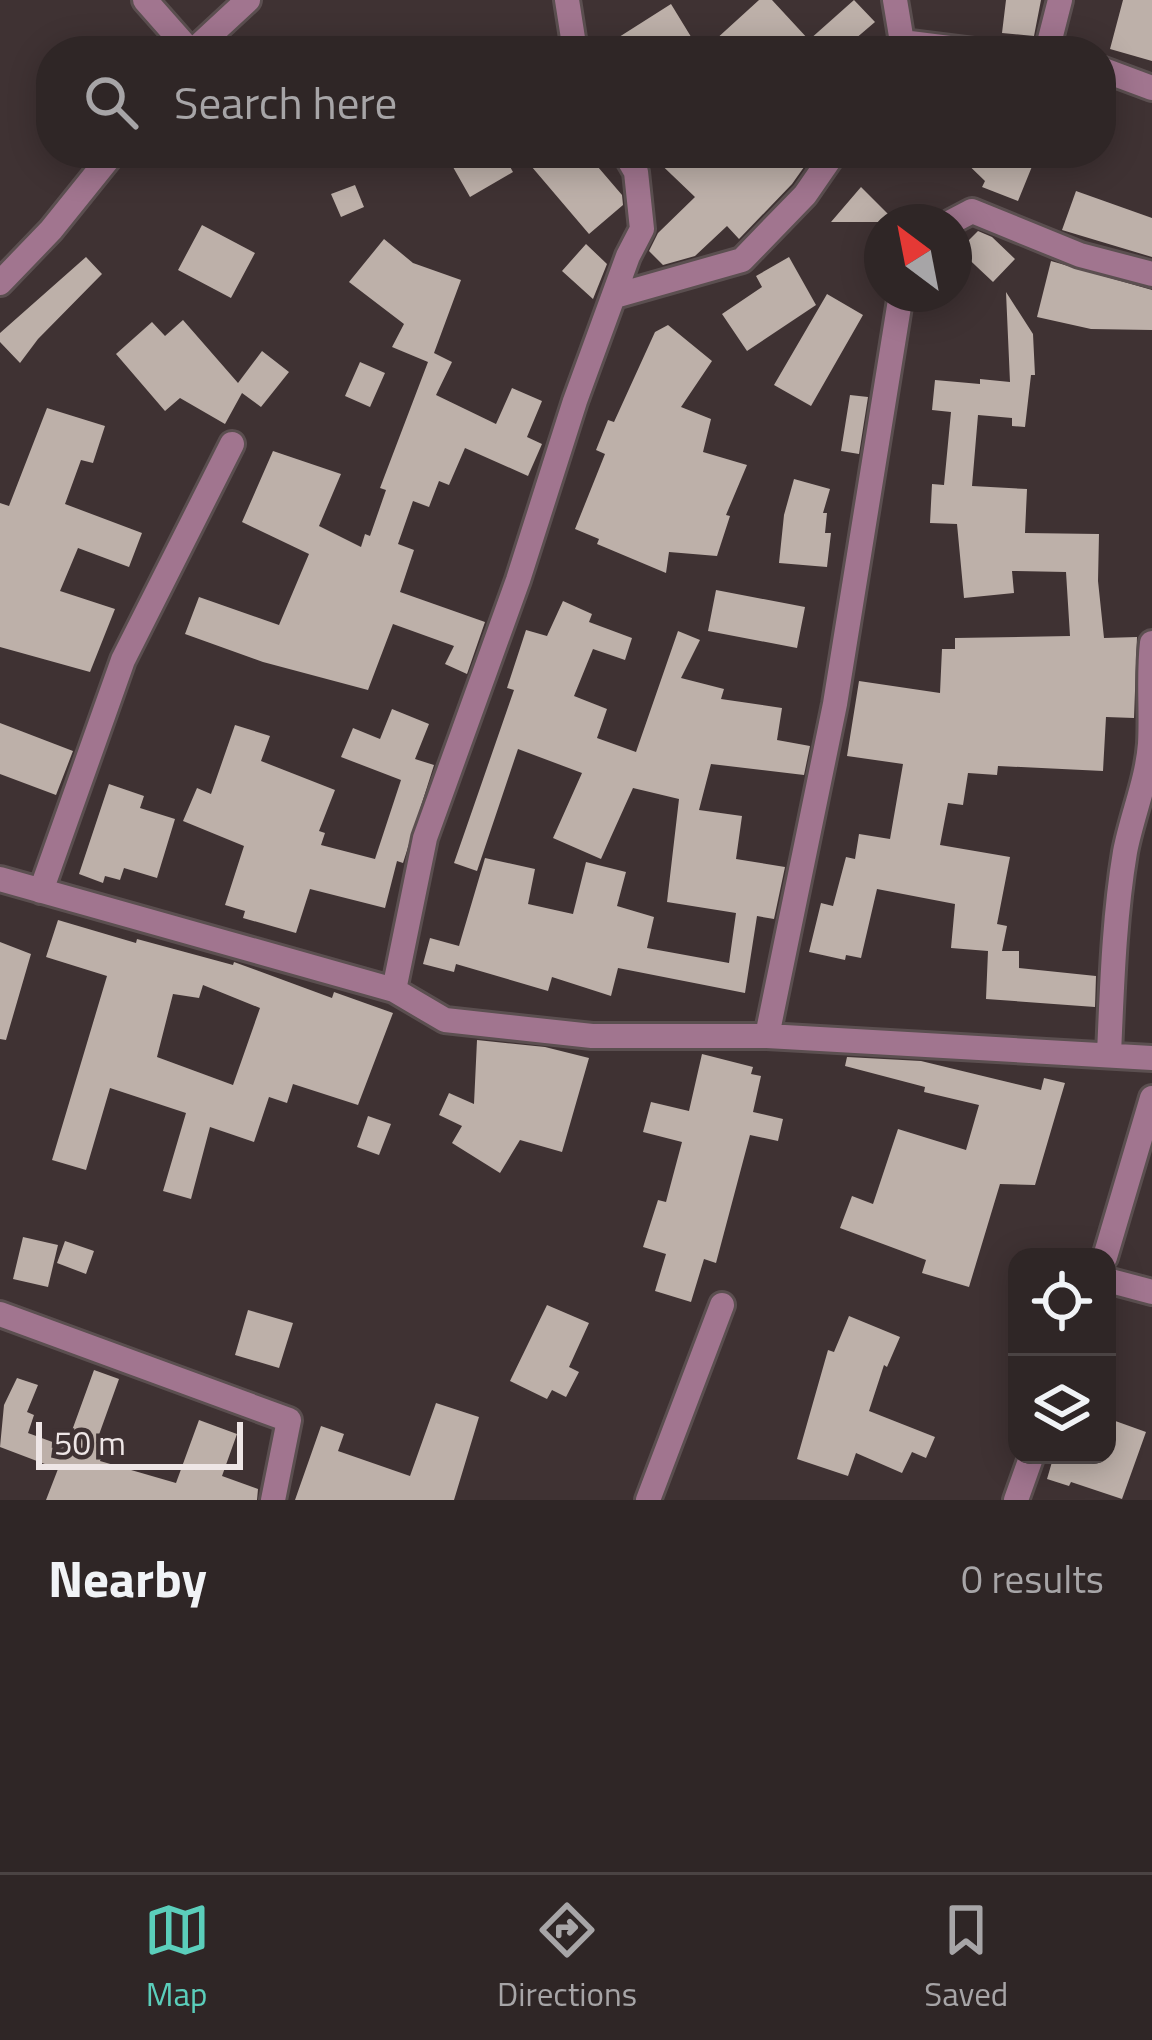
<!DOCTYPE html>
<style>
body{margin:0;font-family:"Titillium Web",sans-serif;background:#3b3232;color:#f1f3f6}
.controls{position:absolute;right:36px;bottom:36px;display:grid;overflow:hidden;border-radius:24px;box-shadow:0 6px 30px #0003}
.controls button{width:108px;height:108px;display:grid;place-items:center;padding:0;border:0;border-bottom:3px solid #4a4343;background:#2f2626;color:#f1f3f6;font:60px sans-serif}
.compass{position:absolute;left:864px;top:204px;width:108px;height:108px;border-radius:50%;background:#2f2626;box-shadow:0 6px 30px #0003;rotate:328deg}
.scale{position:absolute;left:36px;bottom:30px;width:207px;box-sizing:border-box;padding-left:12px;border:6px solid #eee6e6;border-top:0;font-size:33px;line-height:42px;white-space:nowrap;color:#eee6e6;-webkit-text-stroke:9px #3f3233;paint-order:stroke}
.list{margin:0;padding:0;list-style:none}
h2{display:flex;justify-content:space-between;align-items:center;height:156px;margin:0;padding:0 48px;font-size:51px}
h2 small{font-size:39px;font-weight:400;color:#a7a5a7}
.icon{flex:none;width:66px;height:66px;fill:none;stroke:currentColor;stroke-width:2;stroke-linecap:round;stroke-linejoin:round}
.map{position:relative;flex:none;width:1152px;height:1500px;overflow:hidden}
.search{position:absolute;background:#2f2626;box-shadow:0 6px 30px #0003;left:36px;right:36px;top:36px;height:132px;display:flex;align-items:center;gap:30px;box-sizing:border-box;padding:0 42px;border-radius:48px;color:#a7a5a7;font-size:45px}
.sheet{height:372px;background:#2f2626}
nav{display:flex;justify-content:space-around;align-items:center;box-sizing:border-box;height:168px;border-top:3px solid #4a4343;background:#2f2626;font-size:33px;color:#a7a5a7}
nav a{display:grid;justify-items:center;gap:6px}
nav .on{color:#5bcebb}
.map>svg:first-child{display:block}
.building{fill:#bdb0a9;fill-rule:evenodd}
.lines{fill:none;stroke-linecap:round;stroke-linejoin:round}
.minor-casing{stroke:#5b4f50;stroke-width:30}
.minor{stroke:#a1758f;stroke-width:24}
</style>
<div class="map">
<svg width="1152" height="1500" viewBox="0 0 1152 1500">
<rect width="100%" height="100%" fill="#3f3233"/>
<path class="building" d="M759,0h13l37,40 45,-40 21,22 -34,29h-138z
M1006,0h35l-7,36 -32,-3z
M1123,0h29v61l-42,-12z
M671,4l22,36 -18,11h-78z
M461,153h41l11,19 -43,25 -21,-37z
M520,153h66l36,42 1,10 -34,29z
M649,153h165l-22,31 -53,55 -12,-13 -32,30 -32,9 -14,-14 9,-18 37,-36z
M956,153h49l28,11 -15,37 -36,-14 3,-6z
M355,185l9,22 -23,10 -10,-23z
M861,187l35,35h-65z
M1076,191l76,27v39l-90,-27z
M202,225l53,28 -24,45 -53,-28z
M978,231l14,6 23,22 -22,23 -34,-32z
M384,239l29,24 48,17 -27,73 18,9 -16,33 60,29 16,-36 30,13 -15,36 15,7 -14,32 -63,-28 -16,37 -10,-4 -10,26 -16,-6 -15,43 16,6 -14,42 85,30 -18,52 -22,-10 9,-18 -61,-22 -25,66 -105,-28 -78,-28 14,-37 80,28 30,-71 -67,-32 31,-71 68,23 -22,52 42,21 4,-13 5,2 16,-46 -6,-2 48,-126 -36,-15 12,-23 -55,-42z
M586,244l21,20 -14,35 -31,-28z
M86,257l16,17 -64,65 -18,24 -20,-21v-9z
M789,257l27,48 -69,46 -25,-37 40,-27 -6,-11z
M1051,261l101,29v40l-61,-1 -54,-12z
M1006,292l27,42 2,41h-4l-6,52 -13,-1v-8l-34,-3 -6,71 55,3 -2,44 74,1 -1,47 6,57 33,-1 -3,81 -28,-1 -3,54 -105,-5 -1,9 -29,-2 -5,32 -15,-2 -8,42 70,12 -13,67 10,2 -5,25h17v17l77,8 -1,31 -109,-8 2,-48 -37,-3 4,-44 -78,-15 -16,69 -15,-3 -1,5 -36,-8 12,-49 12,3 13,-49 9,2 4,-25 31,5 13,-75 -56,-8 12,-75 81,12 2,-44h13v-11l115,-2 -4,-64 -54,-1 2,22 -50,5 -7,-74 -27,-1 2,-39 12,1 7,-73 -19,-2 3,-30 45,4v-5l30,3z
M827,294l36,21 -52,91 -37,-21z
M183,320l55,63 24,-32 27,21 -28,35 -19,-14 -17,31 -45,-26 -15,13 -49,-57 36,-32 13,14z
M668,325l44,36 -31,46 30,12 -8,33 44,13 -21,50 4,1 -13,40 -48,-4 -3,21 -69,-29 2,-5 -24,-10 30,-75 -9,-4 12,-30 6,2 41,-90z
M360,362l25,11 -15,34 -25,-11z
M850,395l18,2 -9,57 -18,-3z
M47,408l58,18 -12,37 -12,-3 -16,44 77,29 -13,34 -51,-19 -18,43 55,18 -25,63 -90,-25v-144l9,3z
M794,479l36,10 -7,24h4l-2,20h6l-4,34 -48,-4 5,-48z
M716,590l89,17 -8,41 -89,-17z
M563,601l29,13 -3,8 43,16 -7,22 -32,-11 -19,47 33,13 -10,29 39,14 42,-121 22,9 -19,38 43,11 -3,10 61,9 -5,32 33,6 -6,29 -93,-11 -12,46 43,6 -6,43 49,8 -11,52 -17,-3 -12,77 -127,-25 -7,28 -59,-19 -4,14 -92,-27 -2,8 -31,-8 7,-26 29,8 26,-88 50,11 -7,35 45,10 13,-52 40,10 -9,34 37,11 -7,31 82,15 7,-50 -69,-11 12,-103 -46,-11 -32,71 -48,-21 29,-65 -64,-24 -41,122 -23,-8 60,-173 -7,-2 19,-58 21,6z
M392,709l37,15 -14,35 19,6 -31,98 -6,-2 -12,47 -75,-19 -14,44 -53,-15 2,-7 -20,-6 19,-59 -61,-25 14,-33 14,6 24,-69 35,11 -9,25 74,29 -16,41 6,2 -4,12 54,14 26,-79 -60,-23 12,-29 27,11z
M0,723l73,28 -17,44 -56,-21z
M109,784l35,12 -4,12 35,11 -18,59 -33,-10 -4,12 -15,-4 -2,7 -24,-9z
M58,920l78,23 1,-4 96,26 1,-3 98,36 2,-6 59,21 -35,92 -65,-21 -6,19 -18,-6 -15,45 -44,-15 -19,72 -28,-8 23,-78 -76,-25 -24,82 -34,-10 55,-184 -61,-19zM203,985l57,23 -27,77 -76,-28 16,-63 26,4z
M0,942l31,12 -25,86 -6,-1z
M477,1040l68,7 44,11 -27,94 -42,-12 -20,33 -48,-30 10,-17 -23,-11 10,-22 25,11z
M702,1054l51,13 -2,7 10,2 -8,36 30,7 -5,22 -28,-6 -34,128 -12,-4 -13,43 -36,-11 11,-37 -23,-7 15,-47 8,2 16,-60 -39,-10 8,-30 38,9z
M847,1057l74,4 120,29 3,-12 21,5 -30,102 -35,-1 -31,103 -47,-14 4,-13 -86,-32 12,-32 21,8 25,-75 68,21 13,-45 -55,-13 1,-5 -80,-21z
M368,1116l23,8 -12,31 -22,-8z
M23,1237l35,8 -10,42 -35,-8z
M65,1241l29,10 -8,23 -29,-11z
M547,1305l42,18 -20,44 10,5 -13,25 -14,-7 -5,9 -37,-18z
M248,1310l45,13 -14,45 -44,-13z
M849,1316l51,21 -13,30 -3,-2 -15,46 66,26 -9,21 -14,-6 -10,21 -46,-20 -8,23 -51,-17 31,-109 6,2z
M94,1370l25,9 -23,64 9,4 -5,14 76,22 23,-63 38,14 -15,42 36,13 -1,11h-211l12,-31 -58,-22 4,-42 13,-27 21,7 -11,27 7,3 -6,18 38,14z
M436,1403l43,14 -25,83h-159l26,-74 23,8 -6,17 72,25z
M1107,1418l39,14 -24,67 -51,-17 -2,4 -22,-7 7,-24h53z"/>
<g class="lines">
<g class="minor-casing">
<path id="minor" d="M145,0l45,51
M567,0l8,51
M895,0l7,42 71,9
M193,51l55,-51
M1047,51l13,-51
M1101,69l51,19
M951,222l21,-11 108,44 72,19
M0,283l51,-53 62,-77
M615,296l127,-36 63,-65 29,-42
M0,879l394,111 51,30 147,16h175l385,22
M41,891l82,-231 109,-216
M394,990l31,-152 93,-258 57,-179 53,-145 14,-27 -6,-57 -11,-19
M767,1036l68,-332 66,-410
M1109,1054c3,-67 5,-136 16,-202 7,-37 22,-70 25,-108 2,-33 -2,-67 2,-101
M1105,1257l47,-159
M1107,1280l45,12
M0,1314l289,106 -16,80
M648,1500l74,-195
M1016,1500l16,-45"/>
</g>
<use href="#minor" class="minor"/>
</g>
</svg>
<div class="controls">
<button><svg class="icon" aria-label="locate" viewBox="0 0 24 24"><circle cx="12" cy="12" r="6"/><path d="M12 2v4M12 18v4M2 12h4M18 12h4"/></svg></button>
<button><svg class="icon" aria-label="layers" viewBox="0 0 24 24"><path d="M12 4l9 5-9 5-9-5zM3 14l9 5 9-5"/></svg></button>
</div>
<svg class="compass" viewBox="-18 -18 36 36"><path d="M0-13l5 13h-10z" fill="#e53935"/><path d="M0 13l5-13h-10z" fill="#a7a5a7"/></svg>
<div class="scale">50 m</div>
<div class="search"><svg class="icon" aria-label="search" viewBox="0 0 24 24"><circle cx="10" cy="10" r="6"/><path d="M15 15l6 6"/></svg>Search here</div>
</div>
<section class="sheet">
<h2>Nearby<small>0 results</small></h2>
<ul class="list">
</ul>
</section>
<nav>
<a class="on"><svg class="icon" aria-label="map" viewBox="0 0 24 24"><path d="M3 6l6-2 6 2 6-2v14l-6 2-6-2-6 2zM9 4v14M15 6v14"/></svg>Map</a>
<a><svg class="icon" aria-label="directions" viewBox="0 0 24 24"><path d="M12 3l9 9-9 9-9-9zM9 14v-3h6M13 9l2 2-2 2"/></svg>Directions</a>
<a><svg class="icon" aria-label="saved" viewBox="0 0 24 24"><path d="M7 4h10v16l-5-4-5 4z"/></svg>Saved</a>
</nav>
